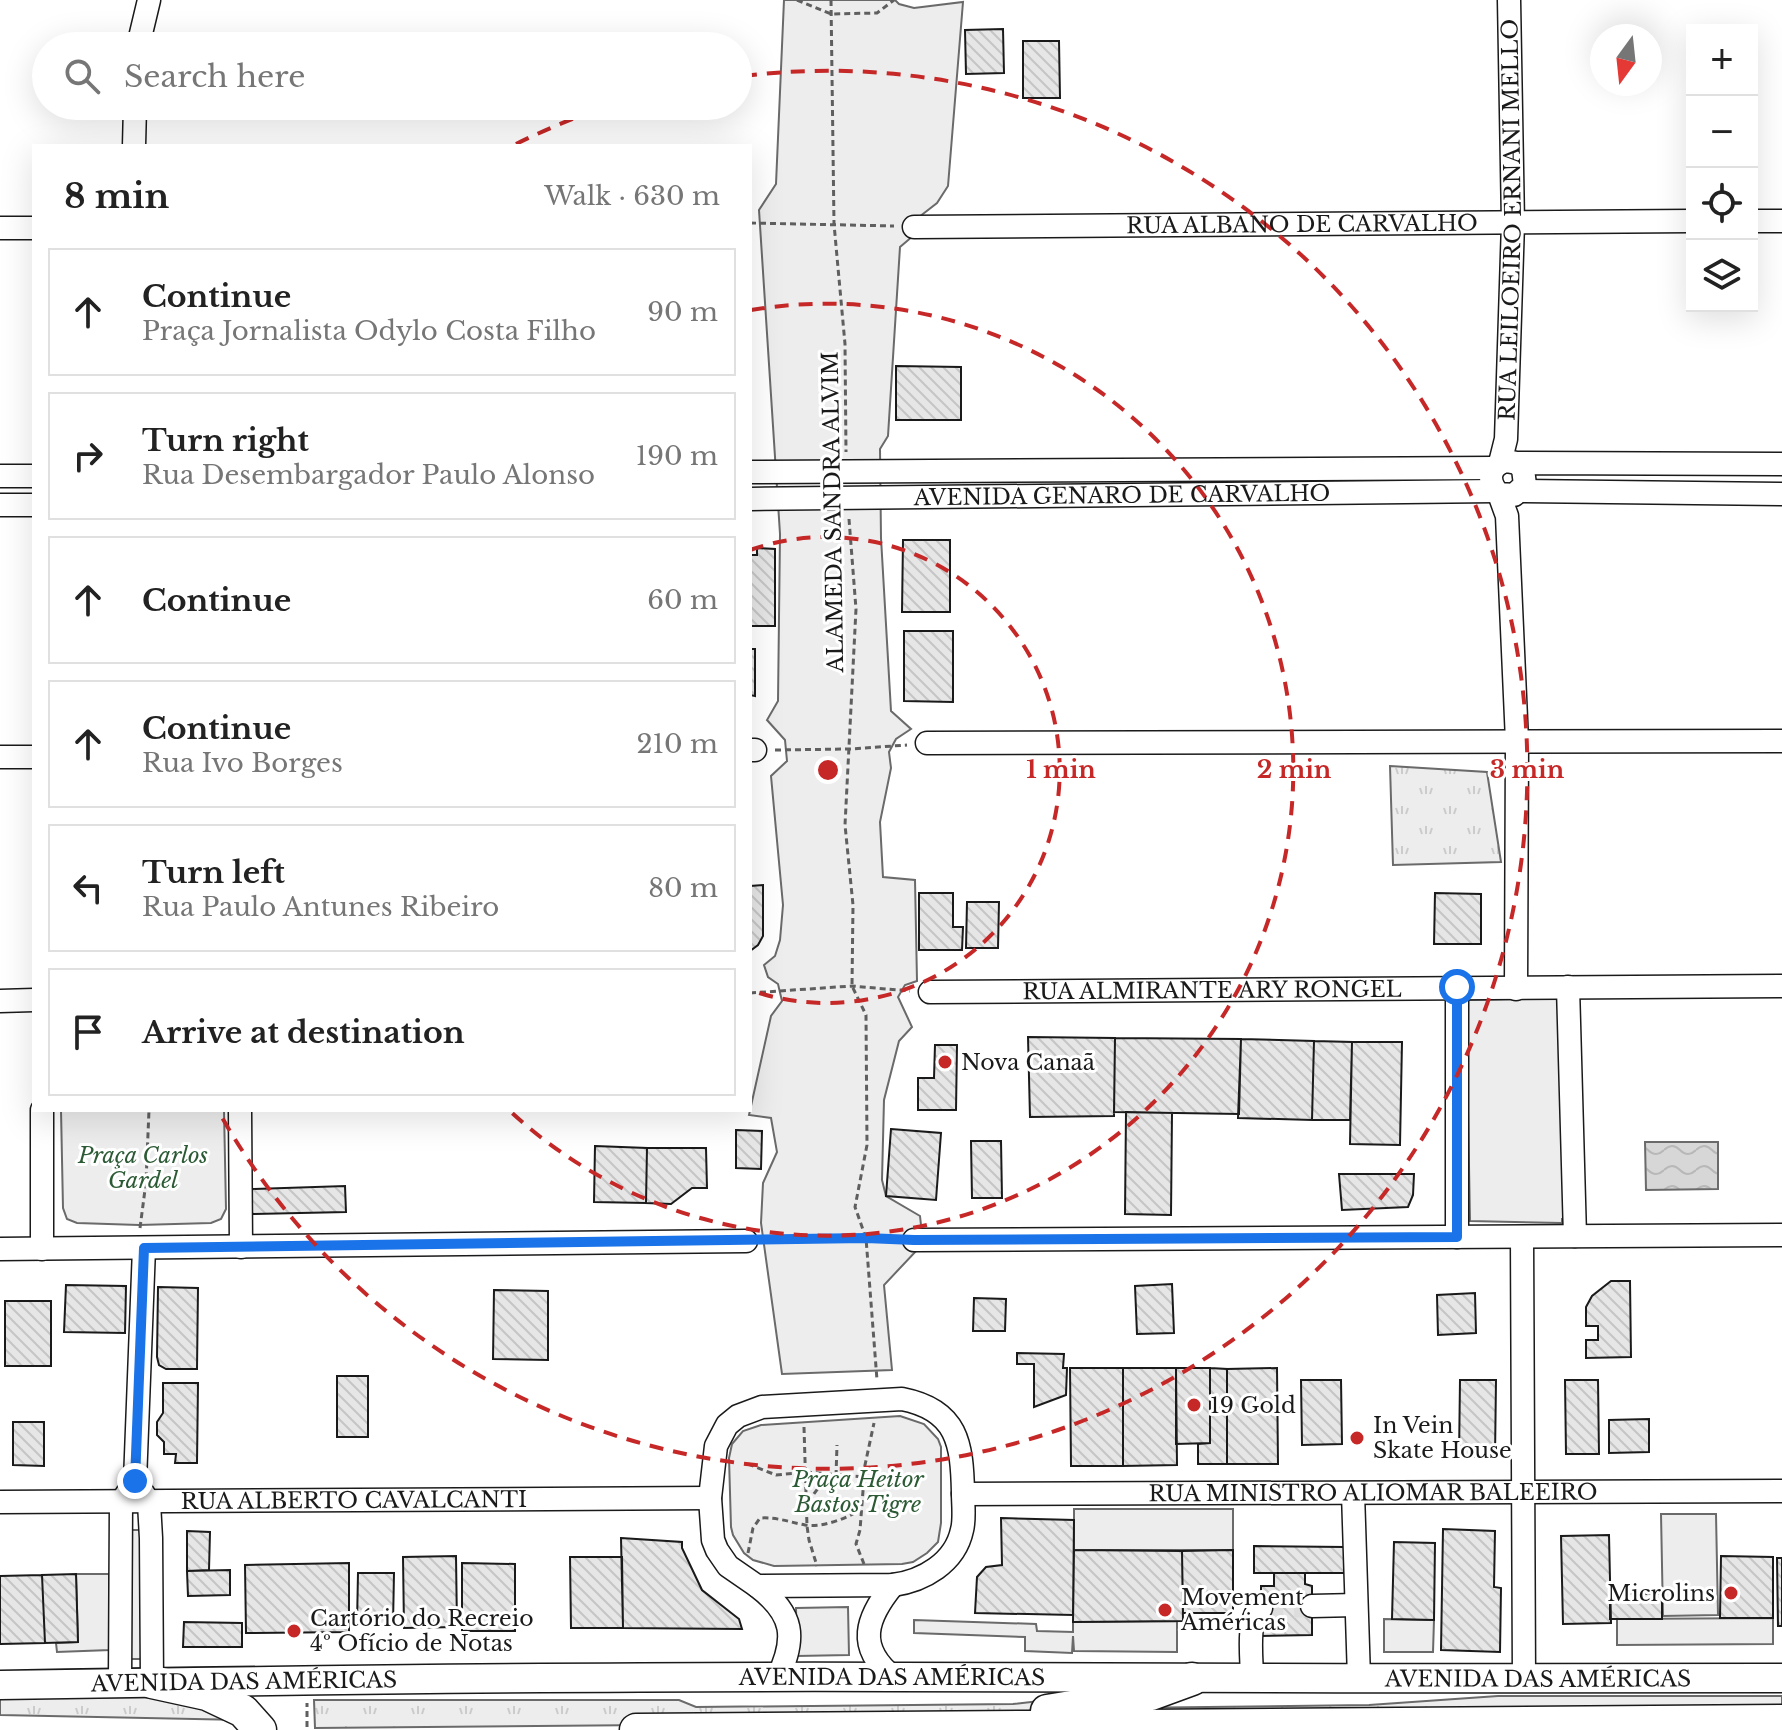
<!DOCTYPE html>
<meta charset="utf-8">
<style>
body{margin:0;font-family:"Libre Baskerville",serif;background:#f2f2f2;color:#222}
.controls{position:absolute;right:24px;top:24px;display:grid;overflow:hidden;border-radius:0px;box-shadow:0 8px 32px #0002}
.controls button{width:72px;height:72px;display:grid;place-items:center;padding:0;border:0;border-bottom:2px solid #e0e0e0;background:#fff;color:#222;font:40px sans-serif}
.compass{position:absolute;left:1590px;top:24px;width:72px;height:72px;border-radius:50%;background:#fff;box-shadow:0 8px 32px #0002;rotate:195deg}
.stop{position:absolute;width:24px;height:24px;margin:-18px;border:6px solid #1a73e8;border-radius:50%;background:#fff}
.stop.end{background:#1a73e8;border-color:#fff;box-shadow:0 2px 8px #0008}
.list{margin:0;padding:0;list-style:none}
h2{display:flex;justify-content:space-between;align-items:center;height:104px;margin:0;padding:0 32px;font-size:34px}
h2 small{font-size:26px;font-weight:400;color:#767676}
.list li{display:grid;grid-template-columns:52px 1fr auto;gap:24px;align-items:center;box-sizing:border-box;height:128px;margin:0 16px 16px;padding:0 16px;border:2px solid #e0e0e0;border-radius:0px}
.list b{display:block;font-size:30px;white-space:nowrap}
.list p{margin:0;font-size:26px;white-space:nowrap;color:#767676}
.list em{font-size:26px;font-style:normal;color:#767676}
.icon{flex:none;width:44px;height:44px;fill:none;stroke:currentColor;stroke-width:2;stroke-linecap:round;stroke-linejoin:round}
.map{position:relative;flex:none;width:1782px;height:1730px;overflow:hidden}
.search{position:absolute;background:#fff;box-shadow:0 8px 32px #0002;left:32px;top:32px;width:720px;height:88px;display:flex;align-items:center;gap:20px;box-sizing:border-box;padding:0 28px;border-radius:44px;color:#767676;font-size:30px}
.panel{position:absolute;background:#fff;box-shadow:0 8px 32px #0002;left:32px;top:144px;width:720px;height:968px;border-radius:0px}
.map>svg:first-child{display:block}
.grass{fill:url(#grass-tufts);stroke:#6a6a6a;stroke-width:2}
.built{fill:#ededed;stroke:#6a6a6a;stroke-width:2}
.water{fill:url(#water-waves);stroke:#6a6a6a;stroke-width:2}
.building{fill:url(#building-back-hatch);stroke:#1a1a1a;stroke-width:2}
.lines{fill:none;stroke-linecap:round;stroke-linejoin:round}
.minor-tunnel{stroke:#ddd;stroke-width:22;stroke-dasharray:22 11;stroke-linecap:butt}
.minor-casing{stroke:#1a1a1a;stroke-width:25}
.major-casing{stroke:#1a1a1a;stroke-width:31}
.highway-casing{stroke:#1a1a1a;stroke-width:35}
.path{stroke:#5f5f5f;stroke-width:3;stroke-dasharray:6 4;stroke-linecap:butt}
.minor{stroke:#fff;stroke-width:22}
.major{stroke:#fff;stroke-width:28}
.highway{stroke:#fff;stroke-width:32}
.route{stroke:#1a73e8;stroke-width:10}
.ring{fill:none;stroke:#c62828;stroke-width:4;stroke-dasharray:14 10}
.poi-dot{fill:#c62828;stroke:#fff;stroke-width:3}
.labels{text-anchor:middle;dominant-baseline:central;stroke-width:6;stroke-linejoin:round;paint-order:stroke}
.street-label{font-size:22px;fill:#1a1a1a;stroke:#fff}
.poi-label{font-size:22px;fill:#1a1a1a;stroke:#fff;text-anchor:start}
.park-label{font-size:22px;font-style:italic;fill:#2b5a34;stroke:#fff}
.centre{fill:#c62828;stroke:#fff;stroke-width:4}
.ring-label{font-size:24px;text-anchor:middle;font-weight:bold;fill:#c62828;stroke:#fff;stroke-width:6;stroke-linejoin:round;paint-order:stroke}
</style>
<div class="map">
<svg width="1782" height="1730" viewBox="0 0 1782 1730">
<defs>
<pattern id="grass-tufts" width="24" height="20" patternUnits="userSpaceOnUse" patternTransform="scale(2)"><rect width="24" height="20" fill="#ededed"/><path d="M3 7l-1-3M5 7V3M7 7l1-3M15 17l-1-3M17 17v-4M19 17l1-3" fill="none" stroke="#cbcbcb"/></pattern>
<pattern id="water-waves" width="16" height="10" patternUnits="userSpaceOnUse" patternTransform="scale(2)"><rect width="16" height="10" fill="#d7d7d7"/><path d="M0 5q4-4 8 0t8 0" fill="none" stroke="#b8b8b8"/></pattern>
<pattern id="building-back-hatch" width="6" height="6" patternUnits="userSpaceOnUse" patternTransform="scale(2)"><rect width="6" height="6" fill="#e6e6e6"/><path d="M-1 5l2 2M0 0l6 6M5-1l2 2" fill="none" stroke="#c5c5c5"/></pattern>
</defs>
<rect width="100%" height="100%" fill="#fff"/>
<path class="grass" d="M1390,766l97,6 14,90 -108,3z
M1083,1696l-62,17 -370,12 -336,3 -1,-28h365l17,7 317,-3z
M1498,1696h284v19l-709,6 48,-13 248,-3z
M175,1697l68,23 -243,-5v-17z"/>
<path class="built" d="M784,0h111l4,4 15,4 49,-6 -15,184 -11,17 -18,14 -6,19 -13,11 -12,189 -8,13 1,89 10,173 20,18 -15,10 -7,13 2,16 -11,54 3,55 32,3 2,101 -12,4 -7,12 14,30 -13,14 -15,59 -2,80 4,16 34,20 2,18 -4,15 -34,36 8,85 -110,4 -21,-151 2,-40 14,-31 -6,-34 -22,-3 22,-99 11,-15 -4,-17 -10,-7 -4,-12 11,-9 5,-16 3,-35 -12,-129 16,-15 -2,-21 -18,-20 11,-19 2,-167 -21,-324 17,-26z
M1558,998l11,221h-7v4l-92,-2 -4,-221z
M61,1110h163l2,99 -5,10 -10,4 -72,2 -62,-2 -10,-4 -4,-11z
M900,1416l24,8 14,15 3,8v76l-3,19 -11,11 -14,9 -11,2 -128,2 -21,-6 -9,-7 -11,-18 -2,-8 -2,-69 3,-14 11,-13 18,-6z
M1074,1509h159v41h-159z
M1661,1514h55l2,101 -55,1z
M130,1530h14v129h-14z
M76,1574h33l1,76 -53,2 -1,-9 22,-1z
M848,1607l1,48 -52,1 -1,-48z
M1773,1618v26l-156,1v-26z
M1384,1619l50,1 -1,32h-49z
M914,1620l122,4 1,7 36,1v-10l104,-1v31l-103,-1 -1,-15 -1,17 -47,-2v-14l-111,-4z"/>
<path class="water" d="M1645,1142h73v47l-72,1z"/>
<path class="building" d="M1003,29l1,44 -38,1 -1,-44z
M1023,41h36l1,57h-37z
M896,366l65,1v53h-65z
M903,540h47v72h-48z
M757,548l18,1v77h-25v-71h7z
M904,631h49v71l-49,-1z
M750,649h5v47l-5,-1z
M763,885v51l-5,9 -8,6v-65z
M919,893h34v34h10l-1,23h-43z
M1435,893l46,1v50h-47z
M967,902h32l-1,46h-32z
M1028,1037l87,1 -1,78 -84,1z
M1115,1038l126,1 -2,75 -125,-2z
M1241,1039l73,2 -2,79 -74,-2z
M1314,1041l38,1 -2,78h-38z
M1352,1042h50l-2,103 -50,-1z
M935,1045h22l-1,65h-38v-32h16z
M1126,1112l46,1 -1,102 -46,-1z
M891,1129l50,4 -5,67 -50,-4z
M736,1130l26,1 -1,38 -25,-1z
M971,1141h30l1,57h-30z
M595,1146l52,2 -1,55 -52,-1z
M647,1148h59l1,40h-15l-21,16 -25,-1z
M1339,1174h75l-1,21 -5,12 -66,3z
M345,1186l1,26 -94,2 -1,-25z
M1611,1281h19l1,76 -45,1v-18h12v-14h-12v-19l6,-11z
M1172,1284l2,49 -37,1 -2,-48z
M66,1285l60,1 -1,47 -61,-1z
M158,1287l40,1 -1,81h-31l-7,-4 -2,-8z
M494,1290l54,1v69l-55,-1z
M1475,1293l1,40 -38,2 -1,-40z
M974,1298l32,1 -1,32h-32z
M5,1301h46v65h-46z
M1017,1353l47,1 -1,14h4l-1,27 -32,12v-43h-17z
M1070,1368h53v98h-52z
M1123,1368h53l1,97 -54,1z
M1176,1368h34v75l-34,1z
M1210,1368l17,1v95h-29v-20l12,-1z
M1277,1368l1,96h-51v-95z
M337,1376h31v61h-31z
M1301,1380h40l1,64 -40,1z
M1460,1380h36l-1,77h-36z
M1565,1380h33l1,74h-33z
M163,1383h35l-1,80h-22l1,-9h-12v-12l-7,-7v-13l6,-9z
M1649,1419v33l-40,1v-33z
M13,1422h31v44l-31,-1z
M1001,1518l73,2 -1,95 -98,-2 2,-36 9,-10 16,-2z
M1443,1529l52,2 -1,56 7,1 -1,64 -59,-2z
M187,1531l23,1 -1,38 -22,1z
M1609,1535l2,88 -48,1 -2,-88z
M621,1538l61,4v6l20,42 37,29 3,10 -119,-1z
M1394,1542l41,1 -1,77 -42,-1z
M1254,1546l91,1v26h-91z
M1074,1550l108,1 1,70 -110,1z
M1233,1550v63h-50l-1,-62z
M456,1556l1,71 -53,1 -1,-71z
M1721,1556l52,1v61h-53z
M570,1557h52l1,71h-52z
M1777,1558h5v68h-4z
M349,1563v69l-103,1 -1,-68z
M462,1563l53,1v67h-53z
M230,1570v25l-42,1 -1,-25z
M358,1573h36l-1,52 -36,-1z
M1274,1573h31v11l7,2v49l-51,1v-50h13z
M76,1574l2,68 -33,1 -3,-68z
M42,1575l3,68 -45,1v-68z
M1610,1594h52v25h-52z
M184,1622l58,1v24h-59z"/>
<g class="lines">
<path class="minor-tunnel" d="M1261,1608l51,-2"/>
<g class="minor-casing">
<g id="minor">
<path d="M138,46l11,-46"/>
<path d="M134,146l1,-40"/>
<path d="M1752,221h30"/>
<path id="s1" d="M914,227l778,-6"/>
<path d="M0,228h34"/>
<path id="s2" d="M1500,463l6,-24 7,-216 -4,-223"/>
<path d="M1517,463l6,6 2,16 -11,10 -15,-1c-12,-12 -11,-28 7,-33l11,2 265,1"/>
<path d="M750,472l744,-4"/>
<path d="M0,476h34"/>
<path d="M1520,491l262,3"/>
<path d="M1499,494l8,22 10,225 -1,248"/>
<path id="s3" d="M750,499l745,-8"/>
<path d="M0,505h34"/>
<path d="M927,743l855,-2"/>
<path d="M750,750h5"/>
<path d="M0,757h34"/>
<path d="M1457,987v250"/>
<path d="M1568,987l7,249"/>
<path id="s4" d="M930,992l852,-6"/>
<path d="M0,1001l34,-1"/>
<path d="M42,1110v139"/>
<path d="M240,1110l1,137"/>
<path d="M1522,1237l2,443"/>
<path d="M914,1240l868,-5"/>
<path d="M0,1249l746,-8"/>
<path d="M902,1399c56,11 60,45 61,94 0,12 2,26 -1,37 -7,33 -39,51 -69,55l-136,1 -29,-20 -11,-16 -4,-10 -3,-42 6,-52 11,-21 11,-9 24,-9z"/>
<path d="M143,1493l6,10 2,35 1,144"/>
<path d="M1353,1493l6,185"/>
<path id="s5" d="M963,1494l819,-3"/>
<path id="s6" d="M0,1502l710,-4"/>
<path d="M893,1585c-27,33 -37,62 0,92"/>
<path d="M757,1586c37,28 40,52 20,93"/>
<path d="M1312,1606l44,-1"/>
<path d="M1252,1678c0,-18 -6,-60 9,-70"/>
<path d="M120,1683l1,-180 14,-22 9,-233"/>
</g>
</g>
<g class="major-casing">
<g id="major">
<path id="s7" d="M0,1685c298,-5 597,-9 895,-8 296,0 591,3 887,1"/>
</g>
</g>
<g class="highway-casing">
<path id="highway" d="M152,1682l55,12 36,17 17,19
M1047,1711l104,-17 41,-15
M636,1730l1146,-9"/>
</g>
<path class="path" d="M797,0l34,14 46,-1 17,-13
M831,0l3,224 11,120 1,108
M750,223l144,3
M849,519l7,90 -11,216 8,80 -1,81 14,29 1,130 -12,62 11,31 11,142
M775,750l75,-1 57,-4
M750,993l102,-7 58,5
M140,1228l6,-46 3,-72
M766,1240l128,-1
M804,1427l3,99 2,14 8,26
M748,1464l28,11 31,-3 58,5
M836,1476l1,-31
M808,1502l19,-26
M748,1553l5,-25 7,-10c17,-1 29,4 45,7 18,3 41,-7 56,-15
M864,1564l-8,-20 4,-14 5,-65 9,-42
M307,1727v-24"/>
<use href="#minor" class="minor"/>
<use href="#major" class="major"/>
<use href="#highway" class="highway"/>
</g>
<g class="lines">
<path class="route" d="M135,1481l9,-233 722,-10 48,2 543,-3v-250"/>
</g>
<g class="ring">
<path d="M750 550A233 233 0 1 1 750 990"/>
<path d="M751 310A466 466 0 1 1 510 1111"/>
<path d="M516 144A699 699 0 0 1 606 107M743 76A699 699 0 1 1 220 1114"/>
</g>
<g class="poi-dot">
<circle cx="945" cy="1062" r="8"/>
<circle cx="1194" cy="1405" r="8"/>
<circle cx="1357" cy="1438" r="8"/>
<circle cx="1731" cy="1593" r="8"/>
<circle cx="1165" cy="1610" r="8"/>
<circle cx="294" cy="1631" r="8"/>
</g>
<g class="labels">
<g class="street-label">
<text stroke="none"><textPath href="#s2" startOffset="244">RUA LEILOEIRO ERNANI MELLO</textPath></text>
<text stroke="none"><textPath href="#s1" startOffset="388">RUA ALBANO DE CARVALHO</textPath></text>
<text stroke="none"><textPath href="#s3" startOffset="372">AVENIDA GENARO DE CARVALHO</textPath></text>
<text transform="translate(833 512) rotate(-91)">ALAMEDA SANDRA ALVIM</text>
<text stroke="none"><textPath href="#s4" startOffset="282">RUA ALMIRANTE ARY RONGEL</textPath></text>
<text stroke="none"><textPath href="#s5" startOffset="410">RUA MINISTRO ALIOMAR BALEEIRO</textPath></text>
<text stroke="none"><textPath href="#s6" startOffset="354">RUA ALBERTO CAVALCANTI</textPath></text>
<text stroke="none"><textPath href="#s7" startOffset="892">AVENIDA DAS AMÉRICAS</textPath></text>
<text stroke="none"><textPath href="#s7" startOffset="1538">AVENIDA DAS AMÉRICAS</textPath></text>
<text stroke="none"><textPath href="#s7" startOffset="244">AVENIDA DAS AMÉRICAS</textPath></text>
</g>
<g class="poi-label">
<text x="961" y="1062">Nova Canaã</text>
<text x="1210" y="1405">19 Gold</text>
<text x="1373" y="1425">In Vein<tspan x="1373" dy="25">Skate House</tspan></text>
<text x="1715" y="1593" text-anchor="end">Microlins</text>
<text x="1181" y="1597">Movement<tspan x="1181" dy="25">Américas</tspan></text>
<text x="310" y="1618">Cartório do Recreio<tspan x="310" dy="25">4º Ofício de Notas</tspan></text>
</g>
<g class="park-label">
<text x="143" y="1155">Praça Carlos<tspan x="143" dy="25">Gardel</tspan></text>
<text x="858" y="1479">Praça Heitor<tspan x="858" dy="25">Bastos Tigre</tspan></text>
</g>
</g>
<circle cx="828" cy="770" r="12" class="centre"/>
<g class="ring-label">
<text x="1061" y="778">1 min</text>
<text x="1294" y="778">2 min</text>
<text x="1527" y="778">3 min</text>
</g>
</svg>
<div class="controls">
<button>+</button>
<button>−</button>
<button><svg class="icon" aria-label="locate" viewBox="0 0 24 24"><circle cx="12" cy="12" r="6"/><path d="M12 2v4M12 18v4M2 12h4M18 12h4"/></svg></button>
<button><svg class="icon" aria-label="layers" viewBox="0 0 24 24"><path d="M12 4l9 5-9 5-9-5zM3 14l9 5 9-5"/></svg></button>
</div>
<svg class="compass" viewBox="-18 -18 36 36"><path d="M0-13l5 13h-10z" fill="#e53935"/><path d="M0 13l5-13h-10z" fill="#767676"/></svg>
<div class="stop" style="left:1457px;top:987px"></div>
<div class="stop end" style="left:135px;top:1481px"></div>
<div class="search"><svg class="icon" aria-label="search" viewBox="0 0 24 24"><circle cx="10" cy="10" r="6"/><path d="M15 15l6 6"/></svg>Search here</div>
<section class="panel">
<h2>8 min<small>Walk · 630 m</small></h2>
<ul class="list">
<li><svg class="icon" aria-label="ahead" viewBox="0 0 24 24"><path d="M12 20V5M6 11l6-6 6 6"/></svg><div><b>Continue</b><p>Praça Jornalista Odylo Costa Filho</p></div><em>90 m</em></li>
<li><svg class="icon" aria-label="right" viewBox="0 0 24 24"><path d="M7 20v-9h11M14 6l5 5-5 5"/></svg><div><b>Turn right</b><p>Rua Desembargador Paulo Alonso</p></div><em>190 m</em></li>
<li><svg class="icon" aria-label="ahead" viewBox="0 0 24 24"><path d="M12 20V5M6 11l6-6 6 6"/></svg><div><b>Continue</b></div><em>60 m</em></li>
<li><svg class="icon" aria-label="ahead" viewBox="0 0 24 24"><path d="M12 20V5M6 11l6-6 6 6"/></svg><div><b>Continue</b><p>Rua Ivo Borges</p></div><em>210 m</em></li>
<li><svg class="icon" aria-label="left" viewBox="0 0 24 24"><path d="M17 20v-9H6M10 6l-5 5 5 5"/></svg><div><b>Turn left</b><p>Rua Paulo Antunes Ribeiro</p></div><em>80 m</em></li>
<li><svg class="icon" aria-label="arrive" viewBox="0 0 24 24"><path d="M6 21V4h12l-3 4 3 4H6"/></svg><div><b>Arrive at destination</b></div></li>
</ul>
</section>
</div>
